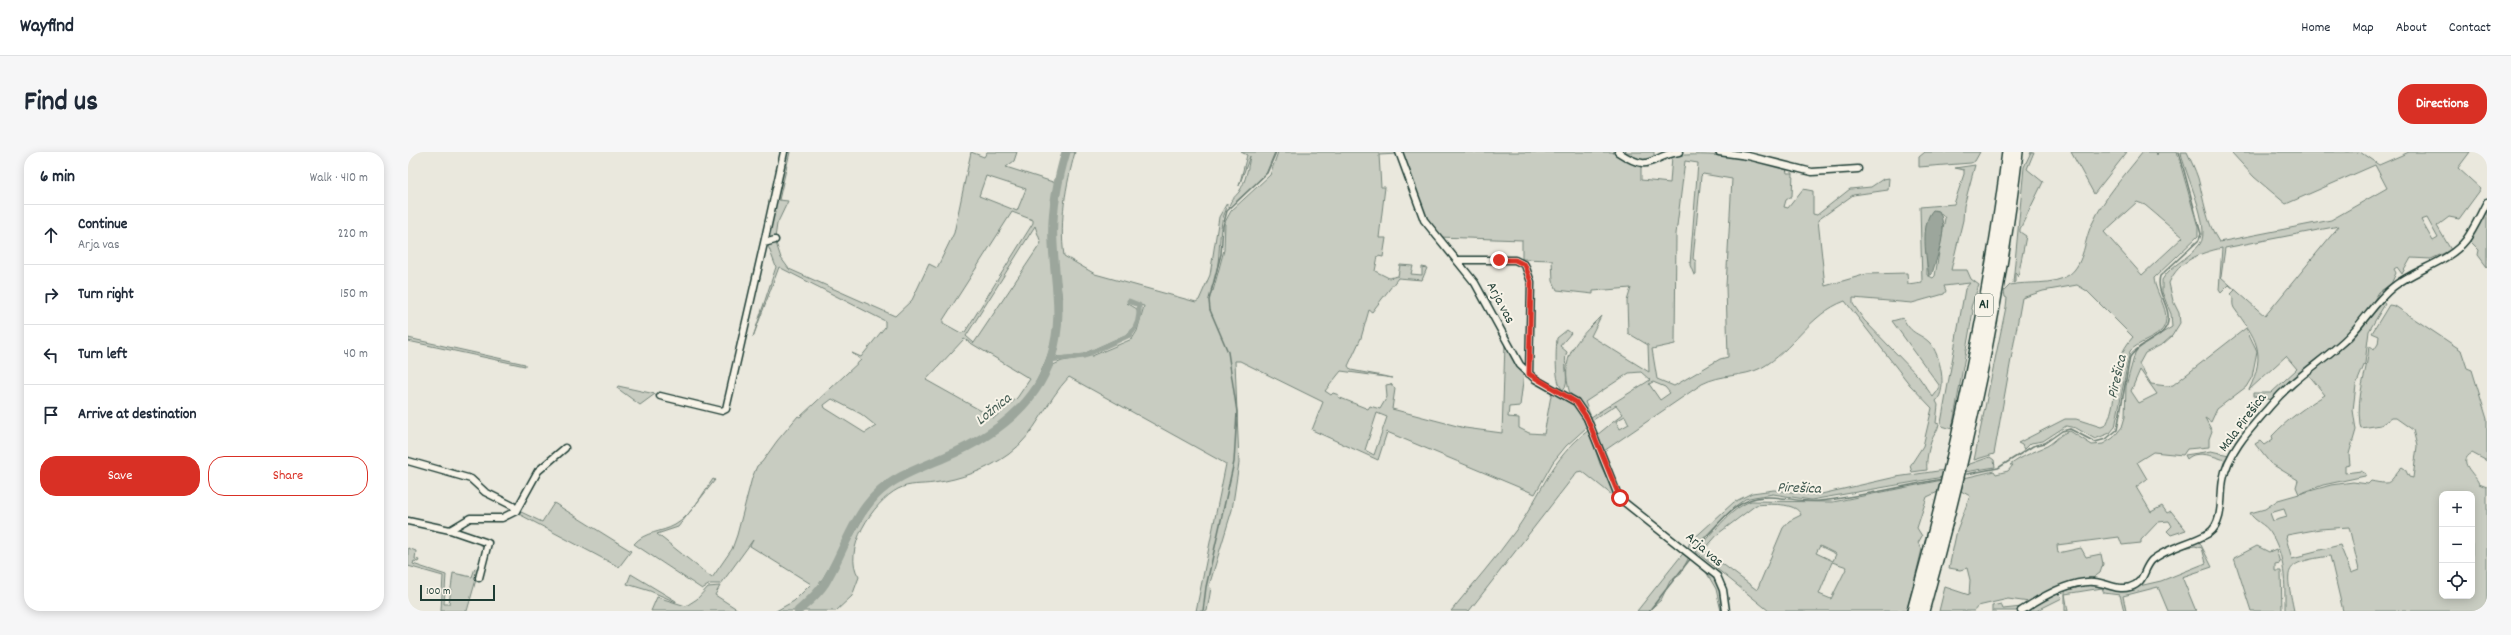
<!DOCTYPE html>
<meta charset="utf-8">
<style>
body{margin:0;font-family:Dekko,sans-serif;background:#f6f6f7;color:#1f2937}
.controls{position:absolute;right:12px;bottom:12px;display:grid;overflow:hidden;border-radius:8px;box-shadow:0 2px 10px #0003}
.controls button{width:36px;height:36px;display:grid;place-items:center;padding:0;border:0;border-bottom:1px solid #e0e1e3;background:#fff;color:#1f2937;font:20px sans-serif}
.scale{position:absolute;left:12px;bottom:10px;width:75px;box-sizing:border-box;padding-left:4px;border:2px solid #1f3d34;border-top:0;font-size:11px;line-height:14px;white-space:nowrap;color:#1f3d34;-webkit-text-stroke:3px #f7f3e8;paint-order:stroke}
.stop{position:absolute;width:12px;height:12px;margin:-9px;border:3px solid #d93025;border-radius:50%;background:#fff}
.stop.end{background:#d93025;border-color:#fff;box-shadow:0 1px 4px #0008}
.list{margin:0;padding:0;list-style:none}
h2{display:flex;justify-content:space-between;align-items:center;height:52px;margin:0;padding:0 16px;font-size:17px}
h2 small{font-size:13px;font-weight:400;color:#747a83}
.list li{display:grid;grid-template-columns:26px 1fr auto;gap:12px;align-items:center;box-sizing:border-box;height:60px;padding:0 16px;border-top:1px solid #e0e1e3}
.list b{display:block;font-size:15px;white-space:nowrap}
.list p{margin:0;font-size:13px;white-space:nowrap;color:#747a83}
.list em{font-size:13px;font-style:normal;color:#747a83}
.actions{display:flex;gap:8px;padding:12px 16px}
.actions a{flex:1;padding:9px 0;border:1px solid #d93025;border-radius:16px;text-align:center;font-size:14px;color:#d93025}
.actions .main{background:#d93025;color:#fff}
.icon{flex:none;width:22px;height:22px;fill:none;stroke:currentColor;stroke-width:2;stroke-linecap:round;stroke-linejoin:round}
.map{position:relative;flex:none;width:2079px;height:459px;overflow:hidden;border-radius:16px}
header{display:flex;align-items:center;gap:24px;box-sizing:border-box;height:56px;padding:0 20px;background:#fff;border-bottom:1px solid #e0e1e3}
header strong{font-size:19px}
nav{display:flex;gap:22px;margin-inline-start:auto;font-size:14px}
.intro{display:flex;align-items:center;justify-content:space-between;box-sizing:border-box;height:96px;padding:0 24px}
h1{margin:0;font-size:28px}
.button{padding:10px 18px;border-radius:16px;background:#d93025;color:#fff;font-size:14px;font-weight:700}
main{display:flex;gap:24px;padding:0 24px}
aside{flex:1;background:#fff;border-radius:16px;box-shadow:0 2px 10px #0003}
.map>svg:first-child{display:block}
.green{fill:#c8ccc1;stroke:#74847a;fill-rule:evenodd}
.water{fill:#9ca69c;stroke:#6a7c72}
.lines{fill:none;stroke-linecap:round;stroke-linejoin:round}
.stream{stroke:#6a7c72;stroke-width:1.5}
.canal{stroke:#9ca69c;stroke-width:5}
.river{stroke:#9ca69c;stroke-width:9}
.minor-casing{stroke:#1f3d34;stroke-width:9}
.motorway-casing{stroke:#1f3d34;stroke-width:14}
.minor{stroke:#f7f3e8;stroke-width:6}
.motorway{stroke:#f7f3e8;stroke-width:11}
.route{stroke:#d93025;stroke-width:5}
.labels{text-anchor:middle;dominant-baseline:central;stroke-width:4;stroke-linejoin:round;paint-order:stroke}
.shield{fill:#f7f3e8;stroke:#60746a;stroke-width:1}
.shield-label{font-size:13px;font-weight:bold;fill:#1f3d34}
.street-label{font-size:14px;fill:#1f3d34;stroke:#f7f3e8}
.water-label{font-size:15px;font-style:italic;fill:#445c53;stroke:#f7f3e8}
</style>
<header>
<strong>Wayfind</strong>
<nav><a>Home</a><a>Map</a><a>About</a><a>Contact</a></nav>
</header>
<div class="intro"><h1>Find us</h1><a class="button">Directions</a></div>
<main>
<aside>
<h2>6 min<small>Walk · 410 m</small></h2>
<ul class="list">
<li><svg class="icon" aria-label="ahead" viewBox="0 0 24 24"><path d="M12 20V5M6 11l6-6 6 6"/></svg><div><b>Continue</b><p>Arja vas</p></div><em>220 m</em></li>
<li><svg class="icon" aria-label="right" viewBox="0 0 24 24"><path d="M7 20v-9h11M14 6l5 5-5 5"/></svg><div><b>Turn right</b></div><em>150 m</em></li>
<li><svg class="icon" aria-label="left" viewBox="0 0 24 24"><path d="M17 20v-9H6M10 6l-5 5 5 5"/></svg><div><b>Turn left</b></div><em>40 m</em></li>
<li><svg class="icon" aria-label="arrive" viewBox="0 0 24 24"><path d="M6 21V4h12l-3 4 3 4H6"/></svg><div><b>Arrive at destination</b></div></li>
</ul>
<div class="actions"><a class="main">Save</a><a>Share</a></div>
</aside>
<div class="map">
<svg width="2079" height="459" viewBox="0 0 2079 459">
<rect width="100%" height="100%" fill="#eae8dd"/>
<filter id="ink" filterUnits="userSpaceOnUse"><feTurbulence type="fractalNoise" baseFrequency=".025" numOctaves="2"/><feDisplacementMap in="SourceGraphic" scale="8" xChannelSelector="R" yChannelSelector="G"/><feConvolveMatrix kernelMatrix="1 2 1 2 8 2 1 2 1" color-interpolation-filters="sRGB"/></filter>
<g filter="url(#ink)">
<path class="green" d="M377,0h5l-11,48 9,1 -11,23 -2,14 -11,3z
M563,0l13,5 3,-5h30l-3,9 -8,6 50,16c-7,25 -8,53 -5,78 3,17 7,32 7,48 -1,23 -9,46 -19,67 -9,19 -21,36 -38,49 -36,26 -94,37 -125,67 -35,34 -42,88 -81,119h-19l18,-10 17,-17 -61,-38 3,-6 -32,44h-11l-8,5 -68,-45c11,-13 27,-11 41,-19 16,-9 28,-32 38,-46l2,1 -37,47 -21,7 55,44 20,-29 5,-14 15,-57 5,-12 5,-4 15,-21 21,-25 2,1 61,-57 -9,-7 9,4 24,-30v-6l-106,-54 -26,70 23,-70 -9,-24 8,-3 6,18 8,11 106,47 17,-16 17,-36 8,4 17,-35zM578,24l40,13 -9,22 -38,-15zM604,60l21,8v3l-68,109 -4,1 -18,-10v-3zM627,74l6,17 -67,100 -8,-7zM556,187l66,40 -13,19 -23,20 -68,-38zM424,247l29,15 15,12 -11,7 -40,-25 -1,-3z
M660,0h7c-9,34 -16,68 -11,104l31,18 101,28 3,-2 11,-25 9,-58 8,-14c0,8 -3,10 -5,18 -4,23 -1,47 -11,69l2,1 11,-41 1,-28 6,-11 39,-36 8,-23h119l1,2 -19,1 2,32h4l-6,51h7l-3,19 -5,-1 -3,15 14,7 9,-2 2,-11 13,1 -2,8 11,1v-8l5,1 -5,12 -24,-2 -26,34 -3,-2 -8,28 -13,28 3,4 42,8 -52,-7 -16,20 6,4 2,-2 6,2 -1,2 30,12 2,-3 10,3 7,-12 -1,-12 5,-1 4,5 -3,20 73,19 37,5 3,-89 19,29 -4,33 -11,1 -1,10 11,1v10l10,5 15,1 8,-44 25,17 10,20 -21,19 -13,16 -18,32 -148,-62 -9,28 -66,-30 11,-28 -83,-41h-5l4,102 -7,47 -23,76 2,2 -4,23h-11l30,-147 -157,-87c-23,24 -33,57 -60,77 -22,16 -48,25 -75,29 -13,2 -24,0 -36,6 -25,13 -57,62 -39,88l-7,19 -16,15h-34l22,-23 40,-72 17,-23 18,-12 75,-36 29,-17 18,-17 32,-46 9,-4 30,-5 40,-17 5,-8 7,-25 -17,-3 10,6 1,12 -6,11 -51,23 -23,2 -3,-2 6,-30 1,-24 -8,-66 4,-39zM969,261l10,4 -13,38 -9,-5z
M833,0h34l-9,22 -37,34c0,-7 6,-11 10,-16 7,-11 9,-24 11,-36l-11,30 8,-31z
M993,0h211l29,13v15l29,3 2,-27c38,-4 77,2 114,12l1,5h6l-1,23 -6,4 -2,7 4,1 15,-19 10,2v23l4,1 33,-26 21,-2 12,-8 6,-1 -1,12 -35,5 -35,25 7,66 42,-12 40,-1 1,11 14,-2 -2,-75 34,-3 10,-30v-4l-9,-2 20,-3 -11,41 -1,14 -12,50h16l4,9 8,6 -8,22 2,4 -21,118 -10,-3 -1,-3 24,-134 5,-6 -26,3 2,5 -2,3 -32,9 -59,-5v6l11,16 54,56 15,21 6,-8v-4l-47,-64 11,-3c9,18 16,14 27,25 10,11 18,47 6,58l2,4 -2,18 3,1c-1,7 -6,11 -8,18 -3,9 -5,19 -4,28l-15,2 -2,-6 13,-20 9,-38 -22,-23 -65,-84c-36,13 -52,50 -84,67 -18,9 -40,6 -59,16l-101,69 -4,-18 26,-21 -7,-9 -26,17 -13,-22 -7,-6c-11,-38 6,-53 31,-78l-10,20 58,36 -1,-27 -20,-12 -1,-32 4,-13 -38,3v3l-36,-4 -4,-9 -1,-21 -30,-1v-19l-83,-3 -13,-19zM1277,9l13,2 -8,102 4,10 2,-1v-13l-3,-2 8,-83 2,-2 29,5 -6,107 2,71 -8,2 -46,27 -17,-7 -5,-30 23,-5 1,-110zM1529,60l5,2 3,4 -10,58 -2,2 -6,-3v-52l3,-8zM1233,220l9,8 -59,37 -6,-15 44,-29zM1245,230l12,5 5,6 -10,7 -11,-16zM1217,264l4,8 -9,5 -4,-8z
M1213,0h33v8l-6,2z
M1517,0h55l-5,9 -4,2 -52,4v-10z
M1623,0h3l-7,17 16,13 -23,47v3l6,4 -8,41 -3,-5v10l-2,1 11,-116z
M1663,0h56l-33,42z
M1735,0h13l1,3 1,-3h19l21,75v9l-44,42c1,17 22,39 6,54 -9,8 -21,10 -30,19l-15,76 -5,6 -15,6 -19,-11 -10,-2 -23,15 -12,2 -7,7 -2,-5 -4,-2 47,-24h11l25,8 5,-2c15,-30 2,-61 27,-88l-46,-46 -10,-6 -34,6 -21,7 -28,156 -20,6 32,-153 1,-9 -2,-1 -1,-6 6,-6c18,-4 42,1 59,-10 16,-12 15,-36 23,-51 13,-28 32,-48 51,-72zM1729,50l8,3 38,32 -41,38 -38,-43z
M1773,0h6c4,9 8,17 11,26 6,22 8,44 21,64l112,-22 56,-32 -12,-23 -89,39 -32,-27 -23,-25h129l19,13 30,-13h61l-12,16 23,21 -22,30 -10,-2 -12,9 14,24 -20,9 -20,-1 -9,16 -5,-7 -3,2 2,4 -5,11 -12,8 -20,33 -56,46 -30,29 -20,-4v-3h18l26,-24 -11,-13 -37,34c18,-39 7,-51 -15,-82 -3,-6 1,-10 -3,-14l4,-4 -6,-5 -8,8 -2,-3 3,-42c-22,5 -43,12 -53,35l4,18 6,12 1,10 -8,13 -9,8 -18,9 -6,11 12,20 16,2 6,-1 73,-57 11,23 -5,26 -6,10 -29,22 -6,13 -6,-4 7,13 -3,8v8l-22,2 -4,6 -30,-3 -16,10 10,17 -11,8 15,25 11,-6 5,7 4,-2 15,19 -15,5 -4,-4 5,-5 -3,-5 -11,1 -17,18v3l-19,2 -3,-8 -62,8 1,8 23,-5 5,9 15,-3 2,10 -3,9 -10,7 -32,8 -29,14 -21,-3 -30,7 -4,5h-35l6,-24 24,8 1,-15 -3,-12 -7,2 -11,-2 8,-38 13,-34 -9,-5 3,-13 30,-7 2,3 12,-3 5,-6h-3c12,-9 24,-13 37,-19 9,-5 13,-13 23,-15l22,14 11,-1 10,-6 9,-11 3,-10 1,-31 9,-33 4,-6 33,-20 -1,-13 -9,-22v-12c8,-15 28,-22 38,-36 12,-17 -16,-71 -19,-92zM2019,66l11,20 -5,3 -12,-21zM1931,74l-74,90 -44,-39 4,-29zM1732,218l17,24 -18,9 -8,-12z
M2079,56v59l-9,-12 1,-5 -10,-10z
M1975,150l2,2 -16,27 -4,32 -9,22 -3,25 3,20 -7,24 1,11 -5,1v7l16,-2 5,3 -1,2 -42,9 -24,9 -3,-7 2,-7 -28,-17 -15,-19 5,-3 4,4 9,-6 -1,-3c16,-17 33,-29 53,-41l-17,-21 44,-34z
M1981,153l6,1 66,44 6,18 5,2 15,49v42l-15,-8c-16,9 3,20 7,31l8,3v124h-144l-13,-55c-48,7 -45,11 -36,55h-9c0,-27 1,-55 -15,-79 -5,-8 -16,-11 -20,-19l15,-4 13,-9 53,-15 22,-3 15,2 3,-3c5,1 9,2 14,2 7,1 11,-12 17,-16l3,2 4,8 4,1 4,-32 -4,-16 -17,-12h-5l-10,7 -20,3 -1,-3c-4,-31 7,-50 9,-79l5,4 4,-6 1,-8 -7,-3zM2034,342h30v102h-30zM1876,357l3,8 -14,4 -3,-8zM1941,375l10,43 -8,3 -11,-28 -36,9v2l-12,3 -6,-21 1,-3 33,-6z
M1159,178l4,3 -11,13 7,6c-5,11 4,30 -4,38 -9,-7 -7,-40 -6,-52z
M0,186l117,26v2l-117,-25z
M210,234l37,8 -15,11 -23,-17z
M1181,278l11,34 17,35 -35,-28 -5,1 -108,139h-18c22,-27 45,-53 65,-81 27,-38 34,-71 73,-100z
M1803,299l18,4 -2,6c-11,-4 -30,-12 -40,-2l-2,-4z
M1582,305l4,3 1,7 -30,5 2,-7z
M1537,318l-2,7 -132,23 -38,-6 -19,3 -9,2 -12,9 -41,42 -4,-3 2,-5 44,-40 18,-9 22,-3 43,5 79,-18z
M1534,328l-2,11 -13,6 -10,31 5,8 -4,7 4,6 -15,62h-138l-73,-59c15,-16 33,-43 55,-51l82,1zM1348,353c11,-1 41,-3 45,10l-12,6 -6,7 -26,62 -53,-40 15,-17zM1412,394l16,8 -3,7 -17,-8zM1424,410l15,5 -16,32 -12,-5z
M146,351l77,48 -12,16 -102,-54 2,-2 23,11z
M1791,389l13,26 -30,10 14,34h-28l-10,-24 -35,9 3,15h-2l-4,-16 -16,-2 -2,-5 -37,6 3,17h-3v-20l26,-7 23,6h16l9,-4 22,-5 45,-18 -4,-15 -7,-2 -13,2 -1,-2z
M1849,394l12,6 7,-3 4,14 -5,1v7h6l1,40h-31l-17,-53z
M0,396l8,3 -1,8 4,1 -1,2 -4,-1 -1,3 33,11 -2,29h5l4,-31 19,4 3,-9 4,1 -12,42h-26l2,-35 -35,-10z
M1277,399l5,4 -10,20 -10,6 -9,19 -13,11h-11z
M1297,418c15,10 16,25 19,41h-3l-5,-22z
M223,422l45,27v1l-26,-11 -23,-7z
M312,434l-5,9 25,16h-89l6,-14 29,9 11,-7 11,-12z
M1651,441l3,5 -26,13h-11z
M1593,452l2,5 19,-2 -6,4h-24v-5z"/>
<path class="water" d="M1525,58l6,1c10,18 -2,45 -7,63l-3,2c-3,-18 -9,-52 4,-66z"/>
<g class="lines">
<path class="stream" d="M1559,322l31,-6 35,-22 12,-3 17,-12 8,-2 25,13 11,-3 11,-9 13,-73c9,-15 31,-17 37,-32 6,-17 -12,-31 -7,-49l39,-36 2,-6 -22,-82
M1288,397c14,-15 31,-40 51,-48 22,-10 49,2 72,0 41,-4 83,-15 123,-22
M795,459l3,-24 28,-125 3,-50 -9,-60 -18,-42 -1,-10 12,-46 2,-28 4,-15 40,-38 9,-21
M1241,459l42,-53"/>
<path class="canal" d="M642,208l34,-4 46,-21c8,-9 10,-19 9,-30l-10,-4"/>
<path class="river" d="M390,459c10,-9 20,-17 27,-28 17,-28 27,-64 50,-87 18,-19 45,-28 68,-38 45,-19 92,-50 108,-100 13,-42 4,-72 2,-114 -2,-31 4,-62 13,-92"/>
<g class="minor-casing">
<path id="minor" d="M991,0l25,68 51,63 45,82 15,14 41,23 11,16 32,80 98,78 6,14 3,21
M1210,0c35,23 30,4 61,0
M1311,0l29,4 64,16 46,-3
M356,91l20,-91
M1050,108h57l10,5 6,17 -2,92
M252,244l62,15 4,-2 38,-166 11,-3
M0,309l63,18 14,13 28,14 3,5 -14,7h-32l-20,12
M108,359l22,-40 27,-23
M0,369l42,9 38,13 -9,35
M1613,459c19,-13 49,-31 73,-29 13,1 23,9 36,5 15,-4 13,-18 22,-27 18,-14 39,-16 57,-27 15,-10 11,-38 14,-53 5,-29 30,-54 48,-75 22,-26 49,-42 73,-64 18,-16 30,-39 49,-54 22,-18 55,-24 73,-47 8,-11 14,-25 21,-38"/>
</g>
<g class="motorway-casing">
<path id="motorway" d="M1505,459c42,-151 76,-304 95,-459
M1515,459c42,-150 76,-304 94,-459"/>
</g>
<use href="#minor" class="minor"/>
<use href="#motorway" class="motorway"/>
</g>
</g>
<g class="lines" filter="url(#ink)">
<path class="route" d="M1091,108h16l10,5 6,17 -2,92 47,28 11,16 33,80"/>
</g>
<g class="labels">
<rect class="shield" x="1567" y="142" width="18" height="22" rx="3"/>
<g class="shield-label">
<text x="1576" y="153">A1</text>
</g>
<g class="street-label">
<text transform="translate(1092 151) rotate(62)">Arja vas</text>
<text transform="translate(1835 271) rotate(-53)">Mala Pirešica</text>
<text transform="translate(1296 398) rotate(41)">Arja vas</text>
</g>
<g class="water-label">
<text transform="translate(1710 225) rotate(-77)">Pirešica</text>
<text transform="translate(586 258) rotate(-39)">Ložnica</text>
<text transform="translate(1391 337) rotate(2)">Pirešica</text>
</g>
</g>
</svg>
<div class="controls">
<button>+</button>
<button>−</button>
<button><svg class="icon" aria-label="locate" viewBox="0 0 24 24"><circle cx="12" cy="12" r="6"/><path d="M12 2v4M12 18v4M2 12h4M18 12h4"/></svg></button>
</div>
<div class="scale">100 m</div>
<div class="stop" style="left:1212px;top:346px"></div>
<div class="stop end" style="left:1091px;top:108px"></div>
</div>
</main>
